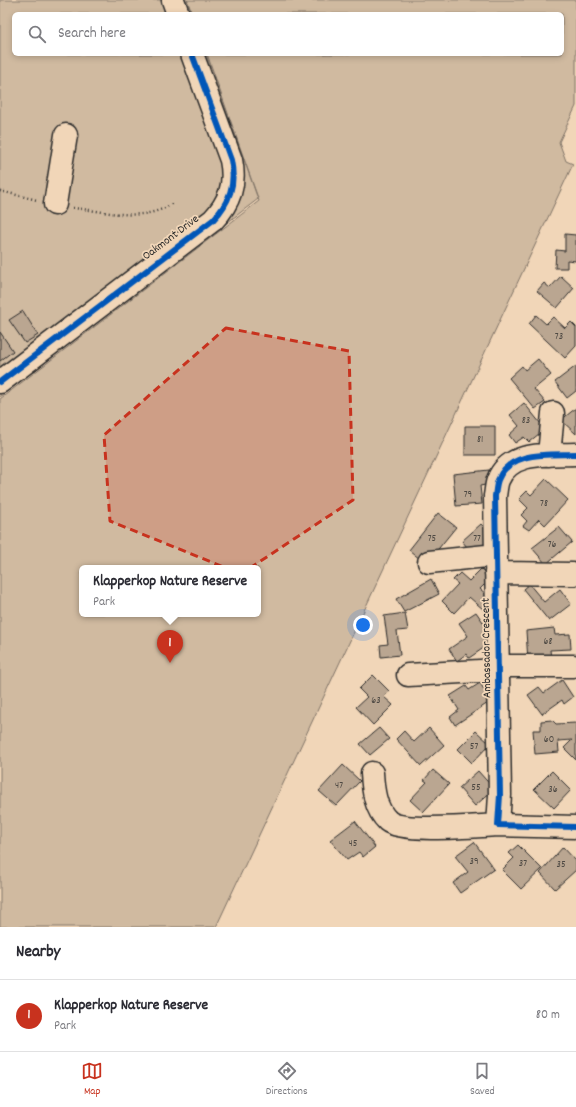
<!DOCTYPE html>
<style>
body{margin:0;font-family:Dekko,sans-serif;background:#f2f2f3;color:#2b2b33}
.you{position:absolute;left:363px;top:625px;width:14px;height:14px;margin:-10px;border:3px solid #fff;border-radius:50%;background:#1a73e8;box-shadow:0 0 0 6px #1a73e833}
.badge{display:grid;place-items:center;width:26px;height:26px;border-radius:50%;background:#c8321e;color:#fff;font-size:13px;font-weight:700}
.pin{position:absolute;translate:-50% -33px;filter:drop-shadow(0 1px 2px #0008)}
.pin::after{content:'';position:absolute;top:21px;width:14px;height:12px;background:inherit;clip-path:polygon(0 0,100% 0,50% 100%)}
.popup{position:absolute;left:79px;top:565px;width:182px;height:52px;box-sizing:border-box;display:grid;place-content:center;border-radius:6px;background:#fff;filter:drop-shadow(0 1px 3px #0005);font-size:13px;white-space:nowrap;color:#7c7c81}
.popup b{font-size:15px;color:#2b2b33}
.popup::after{content:'';position:absolute;left:50%;top:100%;margin-left:-8px;border:8px solid transparent;border-top-color:#fff}
.list{margin:0;padding:0;list-style:none}
h2{display:flex;justify-content:space-between;align-items:center;height:52px;margin:0;padding:0 16px;font-size:17px}
h2 small{font-size:13px;font-weight:400;color:#7c7c81}
.list li{display:grid;grid-template-columns:26px 1fr auto;gap:12px;align-items:center;box-sizing:border-box;height:72px;padding:0 16px;border-top:1px solid #e1e1e2}
.list b{display:block;font-size:15px;white-space:nowrap}
.list p{margin:0;font-size:13px;white-space:nowrap;color:#7c7c81}
.list em{font-size:13px;font-style:normal;color:#7c7c81}
.icon{flex:none;width:22px;height:22px;fill:none;stroke:currentColor;stroke-width:2;stroke-linecap:round;stroke-linejoin:round}
.map{position:relative;flex:none;width:576px;height:927px;overflow:hidden}
.search{position:absolute;background:#fff;box-shadow:0 2px 6px #0003;left:12px;right:12px;top:12px;height:44px;display:flex;align-items:center;gap:10px;box-sizing:border-box;padding:0 14px;border-radius:6px;color:#7c7c81;font-size:15px}
.sheet{height:124px;background:#fff}
nav{display:flex;justify-content:space-around;align-items:center;box-sizing:border-box;height:56px;border-top:1px solid #e1e1e2;background:#fff;font-size:11px;color:#7c7c81}
nav a{display:grid;justify-items:center;gap:2px}
nav .on{color:#c8321e}
.map>svg:first-child{display:block}
.green{fill:#d0baa0;stroke:#7e7266;fill-rule:evenodd}
.building{fill:#baa691;stroke:#2b2b2b}
.lines{fill:none;stroke-linecap:round;stroke-linejoin:round}
.minor-casing{stroke:#2b2b2b;stroke-width:25}
.path{stroke:#2b2b2b;stroke-width:2.5;stroke-dasharray:1 3;stroke-linecap:butt}
.minor{stroke:#f1d6b8;stroke-width:22}
.cycleway-casing{stroke:#f1d6b8;stroke-width:8}
.cycleway{stroke:#0057b8;stroke-width:6}
.marked{fill:#c8321e;fill-opacity:0.2;stroke:#c8321e;stroke-width:3;stroke-dasharray:8 5;stroke-linejoin:round}
.labels{text-anchor:middle;dominant-baseline:central;stroke-width:3.5;stroke-linejoin:round;paint-order:stroke}
.number-label{font-size:10px;fill:#4f4a44}
.street-label{font-size:12px;fill:#2b2b2b;stroke:#f1d6b8}
</style>
<div class="map">
<svg width="576" height="927" viewBox="0 0 576 927">
<rect width="100%" height="100%" fill="#f1d6b8"/>
<filter id="ink" filterUnits="userSpaceOnUse"><feTurbulence type="fractalNoise" baseFrequency=".025" numOctaves="2"/><feDisplacementMap in="SourceGraphic" scale="8" xChannelSelector="R" yChannelSelector="G"/><feConvolveMatrix kernelMatrix="1 2 1 2 8 2 1 2 1" color-interpolation-filters="sRGB"/></filter>
<g filter="url(#ink)">
<path class="green" d="M0,0h187l5,14h-178v40h192l52,145 -258,198z
M187,0h389v106l-17,36 7,19 7,3 -357,763h-216v-528l259,-198 -52,-147h355v-40h-370zM82,568h176v46h-176z"/>
<path class="building" d="M565,234l11,1v26l-9,-1v8h-12l1,-18 9,1z
M561,276l13,12 -17,20 -20,-17 7,-8 6,5z
M23,311l15,24 -13,8 -16,-23z
M536,315l10,9 7,-7 12,11 6,-6 5,5v19l-11,12 -36,-34z
M0,332l13,19 -13,10z
M538,359l13,16 -17,14 11,13 -10,7 -26,-31 13,-12 3,4z
M576,366v25l-9,7 -12,-16z
M524,403l21,26 -16,13 -5,-5 -9,6 -6,-8 10,-9 -9,-11z
M576,408v26l-15,-14z
M465,426h30v29h-30z
M489,470l1,14 -10,2 2,18 -26,2 -3,-32z
M546,479l22,21 -23,25 -6,-6 -10,11 -6,-4 4,-5 -6,-6 7,-7 -9,-9 8,-8 4,4z
M438,513l18,14 -30,37 -17,-14z
M481,524l12,13 -20,17 -11,-13z
M559,527l13,15 -26,22 -14,-16z
M481,569l10,9 -11,11 13,11 -9,10 -15,-13 -15,16 -12,-12 16,-17 -5,-4 7,-7 9,8z
M431,579l8,15 -35,18 -8,-13z
M529,584l15,18 16,-13 11,15 -22,17 -26,-32z
M476,612l14,20 -7,5 5,8 -19,13 -3,-4 -9,7 -8,-12 19,-13 -9,-13z
M405,613l3,17 -11,1 3,24 -19,2 -1,-12 8,-1 -4,-28z
M554,628l1,7 15,-1 1,15 -21,1 1,9 -23,2 -2,-30z
M373,675l16,16 -5,6 9,8 -20,20 -17,-18 11,-10 -8,-8z
M562,680l11,17 -9,7 -2,-4 -20,14 -14,-19 11,-8 5,6z
M480,683l11,18 -36,24 -5,-8 9,-7 -9,-14 16,-10 3,4z
M552,720l4,4 20,-1v37l-12,-12 8,-8 -14,1 1,11 -24,2 -2,-24h8v-9z
M379,728l10,11 -19,16 -10,-11z
M429,728l15,17 -23,21 -25,-27 8,-8 10,11z
M476,731l14,13 -18,19 -14,-14z
M343,765l17,16 -24,25 -17,-15z
M433,770l16,14 -26,28 -13,-12 17,-18 -3,-2z
M478,771l16,18 -19,17 -16,-18z
M552,771l19,19 -17,18 -20,-19z
M355,821l20,26 -12,10 -4,-5 -12,8 -17,-20z
M474,842l20,27 -34,24 -7,-10 15,-11 -13,-16z
M518,845l24,24 -21,20 -19,-19 12,-12 -5,-5z
M563,847l13,14v9l-21,19 -15,-16z"/>
<g class="lines">
<g class="minor-casing">
<path id="minor" d="M173,0l5,14
M55,204l11,-69
M0,382l213,-162c17,-18 23,-36 18,-60l-39,-106
M576,454c-27,1 -66,-4 -78,26 -2,5 -2,11 -3,16l5,299 -2,30 78,2
M549,455l4,-42
M429,562l67,-7
M496,573l77,1
M498,666h76
M408,675l90,-5
M372,773c1,17 3,36 16,48 14,12 89,5 110,4"/>
</g>
<path class="path" d="M0,191l37,9
M73,208c33,3 69,15 99,-4"/>
<use href="#minor" class="minor"/>
<g class="cycleway-casing">
<path id="cycleway" d="M0,382l213,-162c17,-18 23,-36 18,-60l-39,-106
M576,454c-27,1 -66,-4 -78,26 -2,5 -2,11 -3,16l5,299 -2,30 78,2"/>
</g>
<use href="#cycleway" class="cycleway"/>
</g>
</g>
<path class="marked" d="M226,328l123,23 4,149 -112,74 -131,-53 -6,-86z"/>
<g class="labels">
<g class="number-label">
<text x="559" y="337">73</text>
<text x="526" y="421">83</text>
<text x="480" y="440">81</text>
<text x="468" y="495">79</text>
<text x="544" y="504">78</text>
<text x="432" y="539">75</text>
<text x="477" y="539">77</text>
<text x="552" y="545">76</text>
<text x="548" y="642">68</text>
<text x="376" y="701">63</text>
<text x="549" y="740">60</text>
<text x="474" y="747">57</text>
<text x="339" y="786">47</text>
<text x="476" y="788">55</text>
<text x="553" y="790">36</text>
<text x="353" y="844">45</text>
<text x="474" y="862">39</text>
<text x="523" y="864">37</text>
<text x="561" y="865">35</text>
</g>
<g class="street-label">
<text transform="translate(171 238) rotate(-37)">Oakmont Drive</text>
<text transform="translate(487 648) rotate(-91)">Ambassador Crescent</text>
</g>
</g>
</svg>
<div class="you"></div>
<div class="pin badge" style="left:170px;top:663px">1</div>
<div class="popup"><b>Klapperkop Nature Reserve</b>Park</div>
<div class="search"><svg class="icon" aria-label="search" viewBox="0 0 24 24"><circle cx="10" cy="10" r="6"/><path d="M15 15l6 6"/></svg>Search here</div>
</div>
<section class="sheet">
<h2>Nearby<small></small></h2>
<ul class="list">
<li><span class="badge">1</span><div><b>Klapperkop Nature Reserve</b><p>Park</p></div><em>80 m</em></li>
</ul>
</section>
<nav>
<a class="on"><svg class="icon" aria-label="map" viewBox="0 0 24 24"><path d="M3 6l6-2 6 2 6-2v14l-6 2-6-2-6 2zM9 4v14M15 6v14"/></svg>Map</a>
<a><svg class="icon" aria-label="directions" viewBox="0 0 24 24"><path d="M12 3l9 9-9 9-9-9zM9 14v-3h6M13 9l2 2-2 2"/></svg>Directions</a>
<a><svg class="icon" aria-label="saved" viewBox="0 0 24 24"><path d="M7 4h10v16l-5-4-5 4z"/></svg>Saved</a>
</nav>
